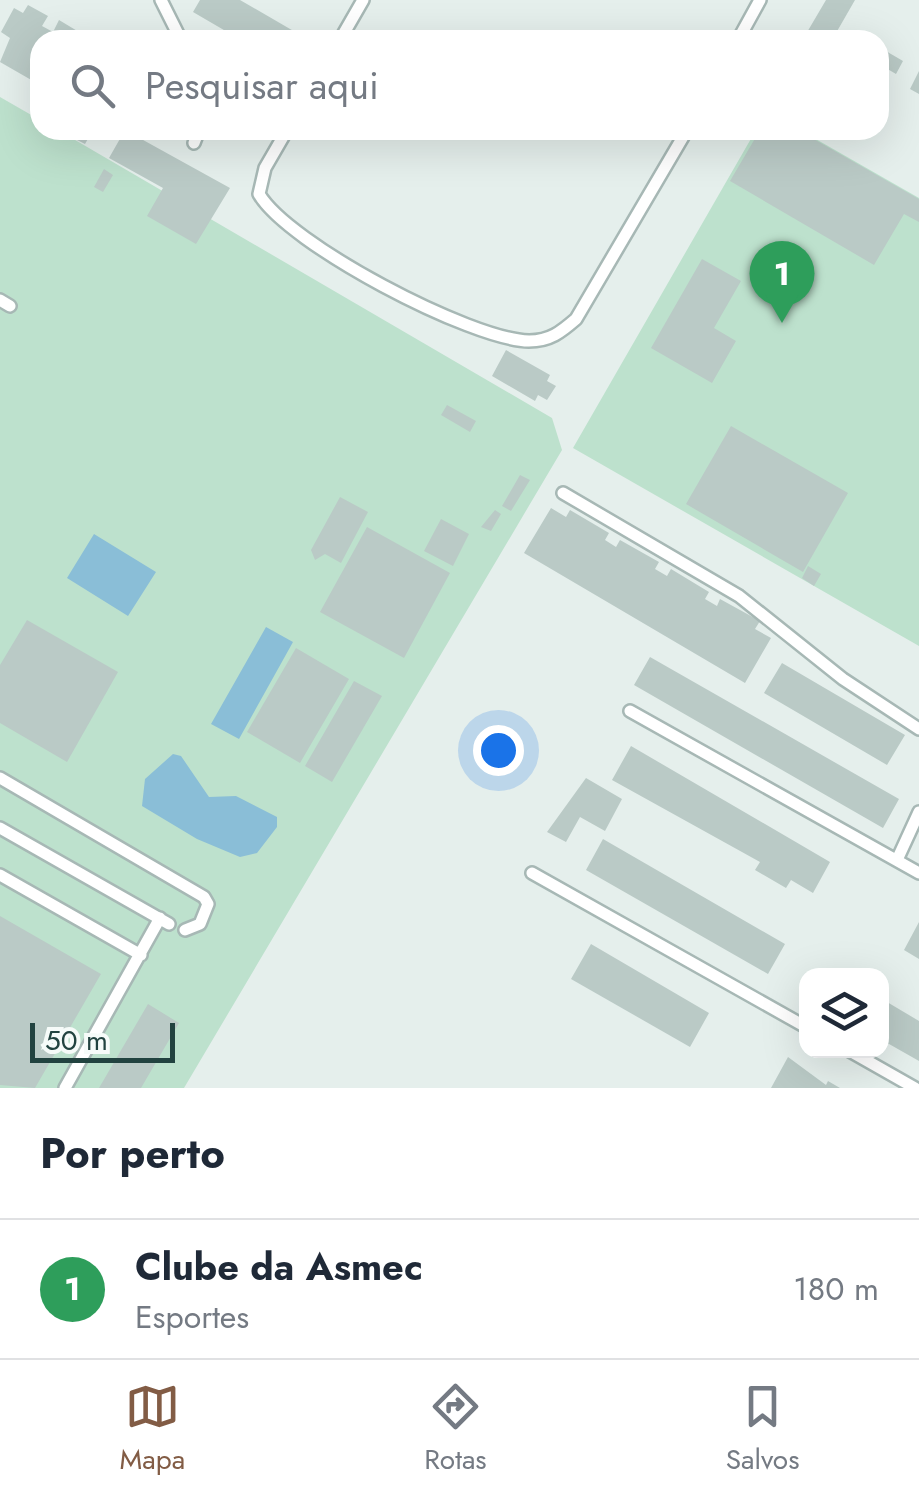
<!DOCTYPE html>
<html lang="pt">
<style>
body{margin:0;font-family:Jost,sans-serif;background:#f6f6f7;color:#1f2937}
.controls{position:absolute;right:30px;bottom:30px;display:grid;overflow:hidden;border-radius:20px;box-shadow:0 10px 40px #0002}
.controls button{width:90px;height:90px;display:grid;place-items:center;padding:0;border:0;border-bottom:2px solid #e0e1e3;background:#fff;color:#1f2937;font:50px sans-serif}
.scale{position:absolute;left:30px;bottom:25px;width:145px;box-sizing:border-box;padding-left:10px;border:5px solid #224340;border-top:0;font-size:28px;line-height:35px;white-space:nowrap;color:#224340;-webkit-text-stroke:8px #f6fbf9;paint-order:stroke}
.you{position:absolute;left:498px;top:750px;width:35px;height:35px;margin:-25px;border:8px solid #fff;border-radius:50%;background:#1a73e8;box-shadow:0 0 0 15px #1a73e833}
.badge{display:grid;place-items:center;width:65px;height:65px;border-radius:50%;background:#825c45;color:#fff;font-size:32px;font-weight:700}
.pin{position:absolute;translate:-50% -82px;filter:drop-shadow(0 2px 5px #0008)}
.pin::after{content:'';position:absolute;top:52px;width:35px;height:30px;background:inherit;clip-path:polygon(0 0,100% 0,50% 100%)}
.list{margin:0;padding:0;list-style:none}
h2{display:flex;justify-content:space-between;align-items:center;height:130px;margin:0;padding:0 40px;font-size:42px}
h2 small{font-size:32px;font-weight:400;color:#747a83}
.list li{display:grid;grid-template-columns:65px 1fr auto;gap:30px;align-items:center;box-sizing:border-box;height:140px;padding:0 40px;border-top:2px solid #e0e1e3}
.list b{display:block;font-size:38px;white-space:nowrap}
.list p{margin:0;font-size:32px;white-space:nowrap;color:#747a83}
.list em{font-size:32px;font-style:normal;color:#747a83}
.icon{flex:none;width:55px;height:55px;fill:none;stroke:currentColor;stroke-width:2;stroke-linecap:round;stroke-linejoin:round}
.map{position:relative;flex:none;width:919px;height:1088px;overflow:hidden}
.search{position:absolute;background:#fff;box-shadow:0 10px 40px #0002;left:30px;right:30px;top:30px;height:110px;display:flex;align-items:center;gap:25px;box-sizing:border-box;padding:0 35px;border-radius:30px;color:#747a83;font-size:38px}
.sheet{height:270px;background:#fff}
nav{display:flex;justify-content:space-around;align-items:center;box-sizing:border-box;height:140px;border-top:2px solid #e0e1e3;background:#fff;font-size:28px;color:#747a83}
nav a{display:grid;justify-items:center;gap:5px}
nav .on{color:#825c45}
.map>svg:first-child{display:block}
.green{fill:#bde1cd}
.water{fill:#8abed7}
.building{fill:#bacac6}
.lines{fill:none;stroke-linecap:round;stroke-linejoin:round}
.lane-casing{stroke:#a7b8b5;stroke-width:16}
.lane{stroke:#fff;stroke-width:11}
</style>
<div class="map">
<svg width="919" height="1088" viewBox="0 0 919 1088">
<rect width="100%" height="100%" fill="#e5efec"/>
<path class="green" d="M0,97l40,23v10h18l494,288 10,32 -378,638h-184z
M756,130h44l119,68v448l-346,-198z"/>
<path class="water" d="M94,534l62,38 -28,44 -61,-38z
M266,627l27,15 -54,97 -28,-15z
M173,754l8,2 28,41 27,-1 41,21v10l-20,26 -17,4 -43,-18 -55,-33 3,-27z"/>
<path class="building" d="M200,0h40l69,40h-68l-48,-28z
M826,0h29l-23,40h-15l-11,-6z
M28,5l20,11 -6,10 11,6 6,-12 20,12 -4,8h-35v45l-40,-23 10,-24 -9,-6 13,-24 9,5z
M879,47l24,14 -7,13 -17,-10z
M919,71v23l-9,-5z
M80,130h13l-8,14 -10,-5z
M125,130l105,58 -34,56 -49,-28 16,-28 -54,-30z
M760,130l14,7 7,-7h17l121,69v23l-15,-8 -30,51 -144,-84z
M104,169l9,6 -10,17 -9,-5z
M702,259l39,22 -27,47 22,13 -24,42 -61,-35z
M506,350l44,25 -3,6 9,5 -9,14 -9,-5 -3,6 -43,-25z
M447,405l29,16 -6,11 -29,-17z
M731,426l117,67 -45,79 -117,-68z
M520,475l10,5 -19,31 -9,-5z
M340,497l28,15 -27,51 -16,-9 -10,6 -4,-10z
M551,508l15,9 4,-7 39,23 -4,7 11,7 4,-7 39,22 -4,7 12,7 4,-7 38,23 -4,7 12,7 3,-7 40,22 -5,8 16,9 -26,45 -221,-130z
M495,510l6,4 -10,17 -10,-4z
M441,519l28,15 -16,32 -29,-15z
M367,527l83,46 -46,85 -84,-46z
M808,566l13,8 -7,12 -12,-8z
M27,620l91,52 -51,90 -67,-39v-58z
M296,648l53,31 -49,84 -53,-31z
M650,657l249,142 -16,29 -249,-143z
M782,663l123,72 -18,30 -123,-72z
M354,681l28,15 -50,86 -27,-16z
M631,746l199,116 -17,31 -22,-13 -5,8 -31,-18 5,-8 -148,-82z
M586,778l36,21 -17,32 -25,-14 -14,25 -19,-10z
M603,839l182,105 -17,30 -182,-104z
M0,916l101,58 -66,114 -35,-3z
M919,922v37l-15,-9z
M591,944l118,69 -19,34 -119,-68z
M882,999l37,22v40l-37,-21z
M148,1004l31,19 -38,65h-42z
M788,1057l38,28 2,-4 12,7h-69z"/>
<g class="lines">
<g class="lane-casing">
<path id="lane" d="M161,0l20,40
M340,40l23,-40
M738,40l22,-40
M287,130l-22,38 -6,26c29,50 212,146 270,147 21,0 32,-9 47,-22l111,-189
M194,143l5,-13
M0,300l10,6
M563,493l176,103 104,83 76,50
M630,711l289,162
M0,778l204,119 4,7 -8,20 -15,6
M0,828l169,96
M897,860l22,-48
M532,873l274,154
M0,875l141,80
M848,1050l67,38
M65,1088l95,-170"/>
</g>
<use href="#lane" class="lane"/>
</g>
</svg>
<div class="controls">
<button><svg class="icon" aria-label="layers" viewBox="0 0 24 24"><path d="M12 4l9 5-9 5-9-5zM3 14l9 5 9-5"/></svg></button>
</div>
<div class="scale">50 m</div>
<div class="you"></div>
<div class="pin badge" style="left:782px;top:323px;background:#2e9e5b">1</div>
<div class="search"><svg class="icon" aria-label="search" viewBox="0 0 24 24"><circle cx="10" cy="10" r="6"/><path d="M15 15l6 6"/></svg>Pesquisar aqui</div>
</div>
<section class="sheet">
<h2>Por perto<small></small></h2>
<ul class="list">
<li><span class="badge" style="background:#2e9e5b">1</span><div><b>Clube da Asmec</b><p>Esportes</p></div><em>180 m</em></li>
</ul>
</section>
<nav>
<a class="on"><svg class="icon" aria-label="map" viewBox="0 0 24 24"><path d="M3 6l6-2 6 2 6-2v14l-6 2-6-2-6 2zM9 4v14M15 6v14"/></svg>Mapa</a>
<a><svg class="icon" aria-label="directions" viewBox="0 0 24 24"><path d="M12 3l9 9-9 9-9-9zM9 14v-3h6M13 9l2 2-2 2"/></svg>Rotas</a>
<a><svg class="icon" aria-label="saved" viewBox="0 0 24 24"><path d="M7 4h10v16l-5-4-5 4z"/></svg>Salvos</a>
</nav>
